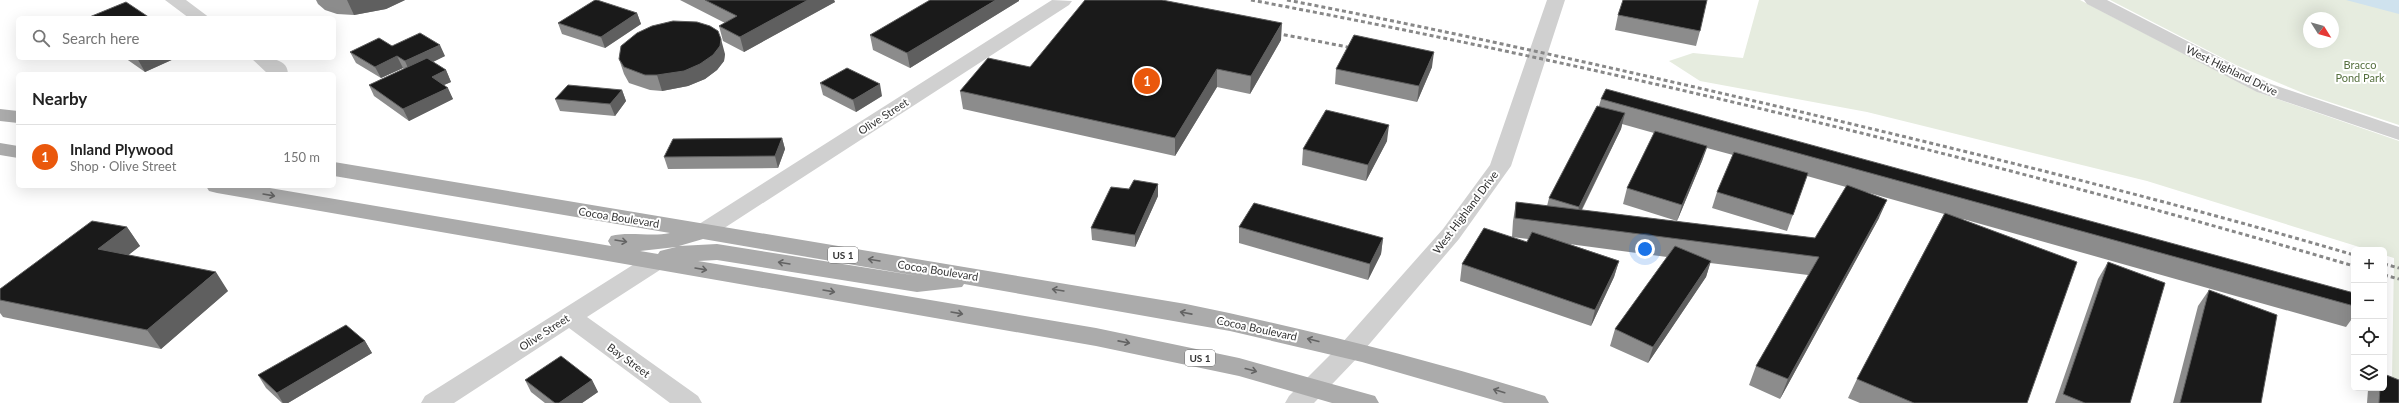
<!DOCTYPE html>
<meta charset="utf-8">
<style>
body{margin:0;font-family:Lato,sans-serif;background:#f2f2f2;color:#222}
.controls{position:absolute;right:12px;bottom:12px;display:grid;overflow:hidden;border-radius:6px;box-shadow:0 4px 16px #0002}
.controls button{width:36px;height:36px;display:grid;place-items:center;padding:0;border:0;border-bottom:1px solid #e0e0e0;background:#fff;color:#222;font:20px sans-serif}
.compass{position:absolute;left:2303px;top:12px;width:36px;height:36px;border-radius:50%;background:#fff;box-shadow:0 4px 16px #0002;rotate:127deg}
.you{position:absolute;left:1645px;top:249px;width:14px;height:14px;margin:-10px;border:3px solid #fff;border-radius:50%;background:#1a73e8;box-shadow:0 0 0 6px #1a73e833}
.badge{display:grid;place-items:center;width:26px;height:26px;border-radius:50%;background:#ea580c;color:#fff;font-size:13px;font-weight:700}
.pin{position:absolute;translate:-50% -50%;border:2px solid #fff;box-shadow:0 1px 4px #0006}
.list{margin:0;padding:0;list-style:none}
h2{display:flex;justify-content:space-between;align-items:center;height:52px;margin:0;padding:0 16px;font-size:17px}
h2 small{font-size:13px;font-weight:400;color:#767676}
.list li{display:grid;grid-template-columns:26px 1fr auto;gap:12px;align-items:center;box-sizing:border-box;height:64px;padding:0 16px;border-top:1px solid #e0e0e0}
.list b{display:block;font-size:15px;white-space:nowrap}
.list p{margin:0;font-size:13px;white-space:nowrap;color:#767676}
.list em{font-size:13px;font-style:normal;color:#767676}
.icon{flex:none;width:22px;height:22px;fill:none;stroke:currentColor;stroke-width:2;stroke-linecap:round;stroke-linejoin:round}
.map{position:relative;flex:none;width:2399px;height:403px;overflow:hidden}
.search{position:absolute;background:#fff;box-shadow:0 4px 16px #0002;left:16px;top:16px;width:320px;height:44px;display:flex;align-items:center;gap:10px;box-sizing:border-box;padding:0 14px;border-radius:6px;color:#767676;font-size:15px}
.panel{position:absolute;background:#fff;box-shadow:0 4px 16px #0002;left:16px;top:72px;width:320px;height:116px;border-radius:6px}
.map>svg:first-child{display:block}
.green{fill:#e6ecdf;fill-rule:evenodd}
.water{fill:#cfe2ee}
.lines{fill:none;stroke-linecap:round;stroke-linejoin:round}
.minor{fill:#d0d0d0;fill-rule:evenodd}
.primary{fill:#ababab;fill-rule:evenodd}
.rail{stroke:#888;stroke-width:3;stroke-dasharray:4 3;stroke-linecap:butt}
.wall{fill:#8c8c8c;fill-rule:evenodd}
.shaded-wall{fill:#5f5f5f}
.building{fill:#1a1a1a;stroke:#5f5f5f}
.oneway{stroke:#636363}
.labels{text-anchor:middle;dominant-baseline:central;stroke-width:4;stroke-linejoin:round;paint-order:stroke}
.shield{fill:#fff;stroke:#707070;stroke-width:1}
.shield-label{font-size:10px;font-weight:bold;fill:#333}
.park-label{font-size:11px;fill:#56703f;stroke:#fff}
.street-label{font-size:11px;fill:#333;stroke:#fff}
</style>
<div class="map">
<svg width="2399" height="403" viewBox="0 0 2399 403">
<rect width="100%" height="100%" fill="#fff"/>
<path class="green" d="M1759,0h321l180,93 139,48v241l-7,-2 2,-122 -10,-3v-5h-15l-222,-69 -280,-69 -167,-31 -31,-20 24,-8 50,5z
M2110,0h289v125l-91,-30 -70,-29zM2309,18h24v24h-24z"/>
<path class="water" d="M2346,0h53v14z"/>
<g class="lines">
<path class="minor" d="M165,0h21l24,18h-21z
M1052,0l20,1 -3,4 -357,231 -8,2 -8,-2 -3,-5 3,-5z
M1547,0h18l-54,166 -52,73 -99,116 -46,48h-29l4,-7 53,-53 101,-114 47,-64z
M2084,0h23l164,84 128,43v13l-142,-48 -170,-88z
M251,58c12,0 37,-2 37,16h-20z
M655,254l8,2 4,6 -4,6 -76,49 111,79 4,7h-32l-101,-75 -115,75h-33l4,-7 222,-140z"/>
<path class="primary" d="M0,109l18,2v12l-18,-2z
M0,143l18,3v12l-18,-3z
M334,162l852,142c121,25 241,55 359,92l4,7h-45l-142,-41 -132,-31 -266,-47 -2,3 -45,5 -200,-32 -19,1 398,67 143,30 136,38 4,7h-47l-93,-27 -143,-30 -879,-153 -8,-2 -3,-5h52l353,60 -3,-5 3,-5c17,-5 40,1 59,-3l-336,-57zM703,239l215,37 -201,-32 -38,2zM676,247l-16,4 -2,3 -18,-3z"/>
<path class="rail" d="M1251,0c372,70 740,160 1103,266
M1287,0c182,35 363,76 544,119 175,42 350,85 523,136
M1270,32l88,17
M2384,264l15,4
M2384,275l15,4"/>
</g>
<path class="wall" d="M316,0h89l-2,1 -17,8 -32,6 -17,-1 -12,-4 -7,-6z
M680,0h154l1,2 -91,50 -21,-11 -4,-15 6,-3z
M1019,1l-109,67 -37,-18 -3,-15z
M637,13l4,11 -36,24 -43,-14 -4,-11z
M1618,15l82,16 -4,15 -81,-16z
M1281,40l-31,54 -33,-7 -42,69 -212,-47 -3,-18 70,-24z
M392,46l53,10 -12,6 13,8 5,12 -7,3 9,14 -44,22 -35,-25 -5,-11 35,-16 -1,-1 -22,10 -25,-15 -6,-11z
M725,54l-1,7 -7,9 -12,9 -17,7 -26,5 -12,-1 -21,-7 -5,-9 -5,-15z
M125,58h51l-31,14z
M1432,67l-15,35 -82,-18 1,-15z
M820,83l62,13 -26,16 -33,-17z
M622,90l4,11 -11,15 -55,-5 -5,-12z
M1601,99l753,194v23l-8,11 -383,-108 64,184h-167l-12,-5 9,-19 87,-165 -78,-22 13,26 -99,181 -31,-14 7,-19 52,-91 -98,-12 -4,14 -58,86 -38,-17 5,-17 52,-72 -98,-13 50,17 -5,16 -23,49 -131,-45 2,-17 65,-22 1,-3 -16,-2 1,-16 3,-19 31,4 2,-8 50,-92zM1622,124l32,9 -27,55 -4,16 54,17 25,-60 5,-13 26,7 -16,37 -5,16 75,23 20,-55 39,11 -31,51 -233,-28 39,-81z
M782,138l3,11 -7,19 -110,1 -4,-12z
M1387,141l-21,40 -64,-16 1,-16z
M1158,184v12l-23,51 -43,-7 -1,-12 38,-39z
M127,227l13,19 -12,9 100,36 -67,58 -158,-32 -3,-4v-24z
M1239,227l144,11 -2,16 -13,26 -129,-37z
M2108,262l22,141h-75l43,-124z
M2209,290l52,113h-88l25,-97z
M365,341l7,12 -84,50h-6l-16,-15 -8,-13z
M525,380h67l6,12 -16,11h-37l-14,-11z
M2369,388h15l15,15h-32l1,-13z"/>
<path class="shaded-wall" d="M347,0h58l-2,1 -17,8 -32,6z
M808,0h26l1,2 -91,50 -4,-15z
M996,0h23v1l-109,67 -3,-15z
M637,13l4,11 -36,24 -4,-11z
M1282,23l-1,17 -31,54 1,-18z
M721,39l4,15 -1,7 -7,9 -12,9 -17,7 -26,5 -5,-16z
M440,45l5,11 -35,17 -5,-12z
M1434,52l-2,15 -15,35 2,-16z
M397,56l6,12 -22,10 -6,-11z
M137,58h39l-31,14z
M1217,69v18l-42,69v-18z
M446,70l5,12 -14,6 -5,-11z
M880,84l2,12 -26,16 -3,-12z
M448,88l5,11 -44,22 -6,-12z
M622,90l4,11 -11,15 -5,-12z
M1625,113l-4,16 -46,94 4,-16z
M1389,125l-2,16 -21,40 2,-16z
M782,138l3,11 -7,19 -3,-12z
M1707,146l-5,15 -25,60 5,-16z
M1158,184v12l-23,51v-12z
M1887,200l-8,18 -99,181 8,-20z
M127,227l13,19 -28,22 -14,-19z
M1383,238l-2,16 -13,26 2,-16z
M1619,261l-5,16 -23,49 4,-16z
M1711,261l-5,16 -58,86 5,-16z
M216,272l12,19 -67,58 -14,-19z
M365,341l7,12 -84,50h-5l-6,-10z
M592,380l6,12 -16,11h-23z"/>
<path class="building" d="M595,0h2l40,13 -36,24 -43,-14z
M705,0h103l-68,37 -21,-11 18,-10z
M930,0h66l-89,53 -37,-18z
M1085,0h77l120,23 -31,53 -34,-7 -42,69 -215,-47 28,-33 42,9z
M1623,0h84l-7,31 -82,-16z
M126,2l24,16h-63z
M673,21l24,1 13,4 8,5 3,8 -1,7 -7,9 -13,9 -16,7 -27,4h-12l-21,-8 -5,-8 2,-13 16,-13 15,-7z
M420,33l20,12 -35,16 -8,-5 -22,11 -25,-15 29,-14 13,8z
M1354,35l80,17 -15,34 -83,-17z
M427,58l19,12 -14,7 16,11 -45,21 -34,-24z
M847,68l33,16 -27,16 -33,-17z
M568,85l54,5 -12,14 -55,-5z
M1606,89l748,204v13l-753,-207z
M1597,106l28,7 -46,94 -30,-9z
M1326,110l63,15 -21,40 -65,-16z
M1655,131l52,15 -25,59 -55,-17z
M782,138l-7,18 -111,1 9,-18z
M1734,152l74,21 -15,42 -76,-23z
M1134,180l24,4 -23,51 -44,-7 20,-41 18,2z
M1847,185l40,15 -99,179 -32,-13 63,-109 -304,-39 1,-16 299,36z
M1254,203l129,35 -13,26 -131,-37z
M1945,213l132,49 -50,141h-113l-57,-24z
M92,221l35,6 -29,22 118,23 -69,58 -147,-30v-11z
M1484,228l43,14 5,-10 87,29 -24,49 -133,-46z
M1675,246l36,15 -58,86 -38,-18z
M2108,262l57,21 -35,120h-45l-22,-9z
M2209,290l68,25 -16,88h-81z
M346,325l19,16 -88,52 -19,-18z
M561,356l31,24 -33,23h-4l-30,-23z
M2384,374l15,6v23h-20l1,-15h4z"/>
<defs><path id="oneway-shaft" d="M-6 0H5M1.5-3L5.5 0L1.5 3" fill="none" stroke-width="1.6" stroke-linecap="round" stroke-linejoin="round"/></defs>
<g class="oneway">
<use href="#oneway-shaft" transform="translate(269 195) rotate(10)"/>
<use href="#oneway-shaft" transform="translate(621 241) rotate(9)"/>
<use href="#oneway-shaft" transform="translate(874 260) rotate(-171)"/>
<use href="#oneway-shaft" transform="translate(784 263) rotate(-171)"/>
<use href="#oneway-shaft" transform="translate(701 269) rotate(10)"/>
<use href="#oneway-shaft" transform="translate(1058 290) rotate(-171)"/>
<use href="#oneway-shaft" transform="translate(829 291) rotate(10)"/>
<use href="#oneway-shaft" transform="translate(957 313) rotate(10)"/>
<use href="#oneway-shaft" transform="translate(1186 313) rotate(-169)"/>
<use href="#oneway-shaft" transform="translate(1313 340) rotate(-166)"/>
<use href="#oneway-shaft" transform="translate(1124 342) rotate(11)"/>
<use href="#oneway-shaft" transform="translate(1251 370) rotate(15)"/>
<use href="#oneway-shaft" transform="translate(1499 391) rotate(-163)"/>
</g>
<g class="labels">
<g class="shield">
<rect x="828" y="247" width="30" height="16" rx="3"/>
<rect x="1185" y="350" width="30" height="16" rx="3"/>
</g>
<g class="shield-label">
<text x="843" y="255">US 1</text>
<text x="1200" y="358">US 1</text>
</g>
<g class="park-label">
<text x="2360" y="64">Bracco<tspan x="2360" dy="13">Pond Park</tspan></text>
</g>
<g class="street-label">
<text transform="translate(2232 70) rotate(26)">West Highland Drive</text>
<text transform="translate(883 116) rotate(-33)">Olive Street</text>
<text transform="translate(1465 212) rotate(-53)">West Highland Drive</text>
<text transform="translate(619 217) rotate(9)">Cocoa Boulevard</text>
<text transform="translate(938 270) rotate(9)">Cocoa Boulevard</text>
<text transform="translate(1257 328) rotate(12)">Cocoa Boulevard</text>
<text transform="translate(544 332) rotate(-33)">Olive Street</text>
<text transform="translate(629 360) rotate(36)">Bay Street</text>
</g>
</g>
</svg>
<div class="controls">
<button>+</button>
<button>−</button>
<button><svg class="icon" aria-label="locate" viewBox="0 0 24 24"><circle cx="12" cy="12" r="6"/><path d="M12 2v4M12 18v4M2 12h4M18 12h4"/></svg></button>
<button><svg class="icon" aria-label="layers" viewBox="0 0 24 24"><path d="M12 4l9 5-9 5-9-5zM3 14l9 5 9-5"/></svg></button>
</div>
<svg class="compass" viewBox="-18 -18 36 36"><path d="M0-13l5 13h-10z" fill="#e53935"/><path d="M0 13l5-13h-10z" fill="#767676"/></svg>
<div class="you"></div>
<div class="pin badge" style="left:1147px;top:81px">1</div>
<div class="search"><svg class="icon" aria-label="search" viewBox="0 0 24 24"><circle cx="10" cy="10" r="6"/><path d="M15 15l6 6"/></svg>Search here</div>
<section class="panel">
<h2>Nearby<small></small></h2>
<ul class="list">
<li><span class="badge">1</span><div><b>Inland Plywood</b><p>Shop · Olive Street</p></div><em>150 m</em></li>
</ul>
</section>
</div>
